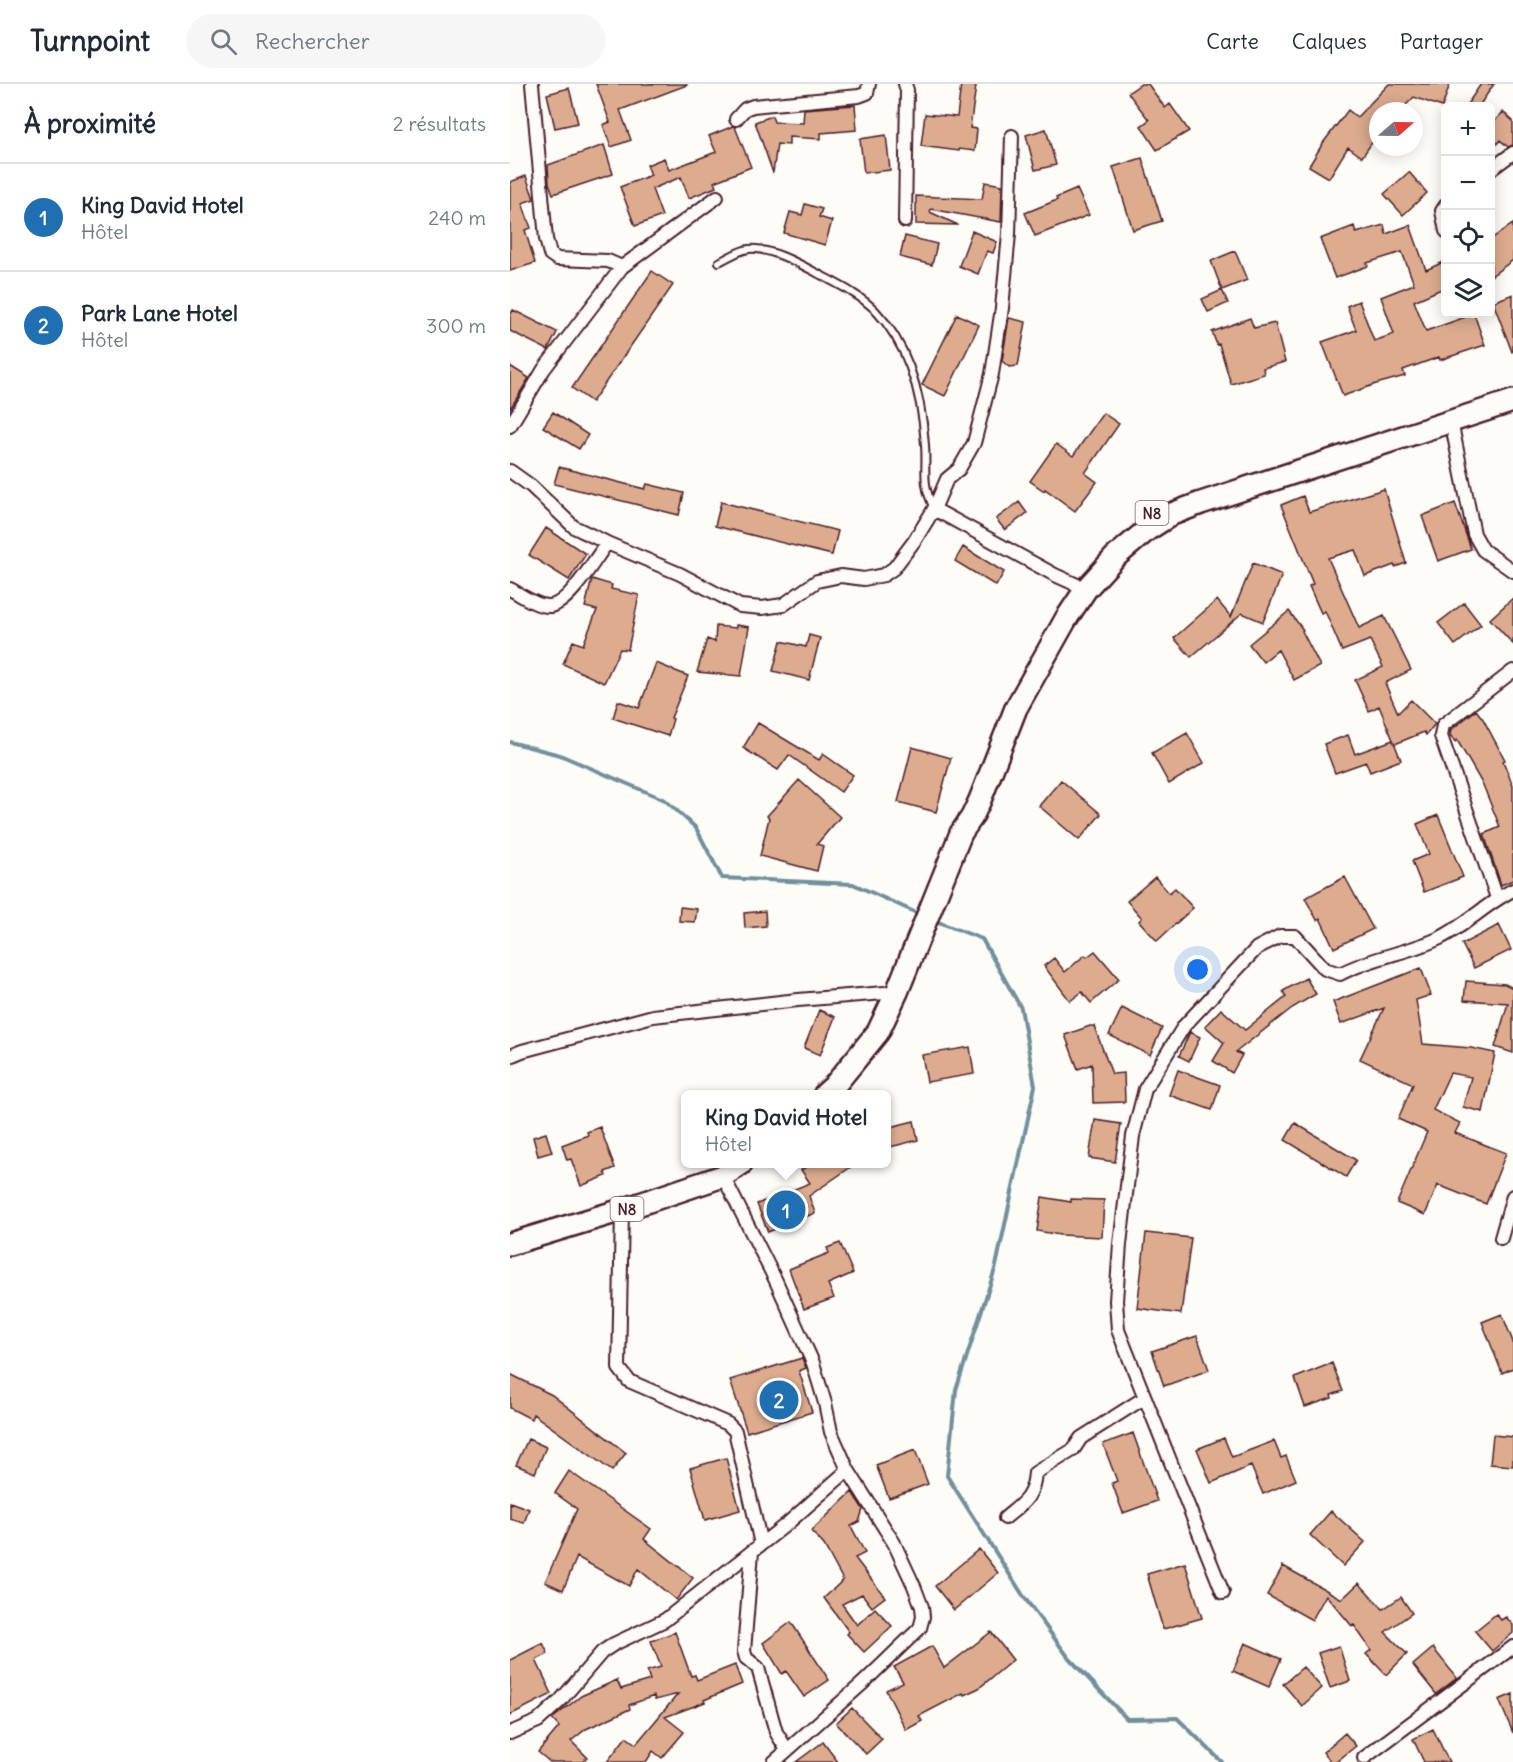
<!DOCTYPE html>
<html lang="fr">
<meta charset="utf-8">
<style>
body{margin:0;font-family:Delius,sans-serif;background:#f6f6f7;color:#1f2937}
.controls{position:absolute;right:18px;top:18px;display:grid;overflow:hidden;border-radius:9px;box-shadow:0 3px 15px #0003}
.controls button{width:54px;height:54px;display:grid;place-items:center;padding:0;border:0;border-bottom:2px solid #e0e1e3;background:#fff;color:#1f2937;font:30px sans-serif}
.compass{position:absolute;left:859px;top:18px;width:54px;height:54px;border-radius:50%;background:#fff;box-shadow:0 3px 15px #0003;rotate:70deg}
.you{position:absolute;left:688px;top:886px;width:21px;height:21px;margin:-15px;border:4px solid #fff;border-radius:50%;background:#1a73e8;box-shadow:0 0 0 9px #1a73e833}
.badge{display:grid;place-items:center;width:39px;height:39px;border-radius:50%;background:#1f6fb2;color:#fff;font-size:20px;font-weight:700}
.pin{position:absolute;translate:-50% -50%;border:3px solid #fff;box-shadow:0 2px 6px #0006}
.popup{position:absolute;left:171px;top:1006px;width:210px;height:78px;box-sizing:border-box;display:grid;place-content:center;border-radius:9px;background:#fff;filter:drop-shadow(0 2px 4px #0005);font-size:20px;white-space:nowrap;color:#747a83}
.popup b{font-size:22px;color:#1f2937}
.popup::after{content:'';position:absolute;left:50%;top:100%;margin-left:-12px;border:12px solid transparent;border-top-color:#fff}
.list{margin:0;padding:0;list-style:none}
h2{display:flex;justify-content:space-between;align-items:center;height:78px;margin:0;padding:0 24px;font-size:26px}
h2 small{font-size:20px;font-weight:400;color:#747a83}
.list li{display:grid;grid-template-columns:39px 1fr auto;gap:18px;align-items:center;box-sizing:border-box;height:108px;padding:0 24px;border-top:2px solid #e0e1e3}
.list b{display:block;font-size:22px;white-space:nowrap}
.list p{margin:0;font-size:20px;white-space:nowrap;color:#747a83}
.list em{font-size:20px;font-style:normal;color:#747a83}
.icon{flex:none;width:33px;height:33px;fill:none;stroke:currentColor;stroke-width:2;stroke-linecap:round;stroke-linejoin:round}
.map{position:relative;flex:none;width:1003px;height:1678px;overflow:hidden}
header{display:flex;align-items:center;gap:36px;box-sizing:border-box;height:84px;padding:0 30px;background:#fff;border-bottom:2px solid #e0e1e3}
header strong{font-size:28px}
nav{display:flex;gap:33px;margin-inline-start:auto;font-size:21px}
.search{width:420px;height:54px;background:#f6f6f7;display:flex;align-items:center;gap:15px;box-sizing:border-box;padding:0 21px;border-radius:33px;color:#747a83;font-size:22px}
main{display:flex}
aside{flex:1;background:#fff}
.map>svg:first-child{display:block}
.lines{fill:none;stroke-linecap:round;stroke-linejoin:round}
.stream{stroke:#71909c;stroke-width:4}
.building{fill:#ddac8f;stroke:#4a1f2b;stroke-width:1.5}
.service-casing{stroke:#4a1f2b;stroke-width:10}
.minor-casing{stroke:#4a1f2b;stroke-width:16}
.trunk-casing{stroke:#4a1f2b;stroke-width:26}
.service{stroke:#fdfcf7;stroke-width:6}
.minor{stroke:#fdfcf7;stroke-width:12}
.trunk{stroke:#fdfcf7;stroke-width:21}
.labels{text-anchor:middle;dominant-baseline:central;stroke-width:4.5;stroke-linejoin:round;paint-order:stroke}
.shield{fill:#fdfcf7;stroke:#806168;stroke-width:1.5}
.shield-label{font-size:15px;font-weight:bold;fill:#4a1f2b}
</style>
<header>
<strong>Turnpoint</strong>
<div class="search"><svg class="icon" aria-label="search" viewBox="0 0 24 24"><circle cx="10" cy="10" r="6"/><path d="M15 15l6 6"/></svg>Rechercher</div>
<nav><a>Carte</a><a>Calques</a><a>Partager</a></nav>
</header>
<main>
<aside>
<h2>À proximité<small>2 résultats</small></h2>
<ul class="list">
<li><span class="badge">1</span><div><b>King David Hotel</b><p>Hôtel</p></div><em>240 m</em></li>
<li><span class="badge">2</span><div><b>Park Lane Hotel</b><p>Hôtel</p></div><em>300 m</em></li>
</ul>
</aside>
<div class="map">
<svg width="1003" height="1678" viewBox="0 0 1003 1678">
<rect width="100%" height="100%" fill="#fdfcf7"/>
<filter id="ink" filterUnits="userSpaceOnUse"><feTurbulence type="fractalNoise" baseFrequency=".0167" numOctaves="2"/><feDisplacementMap in="SourceGraphic" scale="12" xChannelSelector="R" yChannelSelector="G"/><feConvolveMatrix kernelMatrix="1 2 1 2 8 2 1 2 1" color-interpolation-filters="sRGB"/></filter>
<g filter="url(#ink)">
<g class="lines">
<path class="stream" d="M0,658l50,13 105,45 31,28 26,50 131,6 68,31
M423,836l49,19 39,69 14,78 -39,180 -40,124 -9,86 77,121 45,61 58,61 50,-1 45,44"/>
</g>
<path class="building" d="M86,0h90l1,1 -67,25 11,30 -20,7 -8,-22 7,-3z
M451,0l15,2 -6,42 7,1 -2,22 -16,-2v2l-38,-5 4,-32 32,3z
M631,0h7l17,24 5,-4 19,27 -32,19 -16,-24 8,-6 -21,-27z
M879,0h61l-8,23 -28,-10 -14,14h-22v23l-16,23 -14,-10 -19,31 -20,-12 14,-23 25,-33 9,7z
M971,0h13l-15,22h-13z
M59,4l9,35 -23,5 -8,-34z
M345,21l2,25 -36,3v6l-32,-2v8l-12,-1 -4,29 -18,-51 17,-6 2,6 29,1 1,-14z
M993,28l10,9v24l-5,2 -8,-7 -9,11v-26z
M223,42l2,1 16,40 -37,15 2,5 -27,11 -8,-21 -29,12 10,27 -27,10 -15,-39 31,-12 -4,-10 17,-7 5,12 47,-18 -7,-16z
M536,45l10,36 -21,5 -9,-35z
M376,51l4,35 -26,3 -4,-34z
M94,61l9,29 -60,20 -4,-11 -1,-18z
M632,74l20,63 -29,9 -20,-63z
M899,88l18,21 -24,22 -19,-21z
M16,92l8,23 -12,4 9,25 -6,2 10,33 -25,8v-89z
M475,98l17,3 -1,37 -70,-13 -1,3 28,13 -42,-1v-28l66,3z
M567,105l12,26 -54,21 -10,-23 32,-13 -1,-2z
M295,120l17,5 -3,8 13,4 -7,24 -41,-12 6,-21 12,3z
M1003,140v36l-22,16v-37z
M874,141l2,9 24,-9 16,45 20,-9v26l-32,14 12,30 48,-17 11,31 -45,15 -1,-3 -36,13 2,6 -29,8 -33,12 -21,-54 34,-12 -9,-24 12,-5 15,40 20,-7 -13,-37 33,-13 -12,-32 -35,11 1,3 -33,12 -15,-39 34,-13 2,7z
M462,147l25,11 -4,11 -6,-2 -9,23 -19,-8z
M395,152l32,8 -5,21 -32,-8z
M725,167l12,29 -25,10 -11,-29z
M142,187l21,14 -81,117 -20,-14z
M712,206l6,13 -20,9 -6,-13z
M1003,210v57l-1,1 -19,-50z
M3,226l44,22 -9,18 -38,-19v-15z
M447,230l22,11 -34,71 -23,-11z
M499,234l17,4 -8,44 -9,1 -7,-6z
M740,234l4,10 21,-5 10,39 -22,6 1,6 -33,10 -12,-40 -2,1 -5,-13z
M0,282l19,12 -19,31z
M43,328l35,23 -9,14 -36,-22z
M593,329l16,11 -34,49 12,9 -22,29 -30,-22 -1,2 -14,-10 26,-37 17,12z
M49,383l86,22 2,-5 37,9 -5,22 -125,-31z
M874,405l22,74 -11,4 -1,-2 -29,11 -10,-26 -27,8 31,70 25,-12 27,54 -26,13 13,30 13,-13 24,24 -9,11 -2,-3 -29,12 -2,-4 8,20 -31,12 -4,-10 -31,11 -11,-29 24,-9 7,19 38,-14 -14,-34 -10,5 -14,-31 28,-13 -13,-27 -28,11 -17,-40 -4,2 -12,-27 4,-2 -32,-79 22,-9 6,16z
M211,418l117,29 -6,24 -117,-29z
M509,418l8,11 -22,17 -9,-11z
M945,419l16,46 -33,12 -16,-45z
M36,444l40,26 -17,26 -40,-25z
M453,463l41,25 -8,14 -41,-25z
M743,479l29,12 -19,47 -21,-9 -51,44 -17,-19 43,-38 14,17z
M82,495l20,6 -1,4 28,6 -11,55 -8,-1 -16,34 -41,-19 10,-23 10,4 14,-35 -12,-3z
M1003,514v46l-23,-25z
M954,519l17,22 -26,20 -17,-22z
M779,527l14,19 -1,1 18,35 -26,14 -16,-30 -15,12 -14,-18z
M226,541l13,2 -8,49 -44,-4 10,-33 8,3 1,-16 20,2z
M299,551l11,3 -11,42 -36,-9 8,-30 25,6z
M146,579l32,13 -17,42 2,1 -5,17 -55,-18 5,-17 21,7z
M966,626l7,9 22,41 -2,1 10,25v94l-12,5 -17,-51 16,-7 -17,-42 -26,-45 -2,2 -5,-7 1,-5z
M248,639l61,37 4,-6 30,21 -12,17 -52,-37 -11,15 -35,-22z
M677,649l17,30 -35,21 -17,-31z
M402,663l39,11 -15,54 -38,-10z
M289,696l41,37 -23,27 6,2 -6,25 -57,-15 9,-38 -2,-2z
M551,696l40,34 -22,26 -40,-34z
M928,731l25,62 -39,15 -12,-31 17,-7 -12,-30z
M645,793l14,16 6,-5 18,20 -36,33 -18,-20 3,-3 -15,-17z
M835,793l28,52 -39,19 -14,-30 -3,2 -12,-22z
M170,823l17,2 -2,13 -16,-1z
M255,827l1,15 -21,2 -1,-15z
M989,841l12,25 -37,18 -12,-24z
M585,867l24,28 -28,24 -9,-11 -12,9 -26,-35 10,-8 11,14 20,-17 2,2z
M911,884l10,27 -15,5 7,44 48,4 24,5 -12,59 -20,-5 8,-30 -21,-4 -17,37 27,13 -5,10 51,20 -20,51 -48,-19 -13,30 -28,-12 30,-71 -29,-13 15,-35 -53,-25 24,-51 -43,16 -8,-22z
M796,894l10,16 -24,14 -56,44 6,3 -10,18 -19,-12 11,-18 -19,-17 16,-17 24,21 41,-33 -3,-6z
M956,897l39,3 8,4v65l-18,-6 13,-44 -44,-3z
M612,924l40,20 -12,27 -41,-20z
M309,926l16,7 -15,38 -16,-7z
M580,942h4l18,48 12,-1 1,29 -32,1 -1,-39 -14,5 -13,-34z
M680,948l10,5 -11,24 -10,-5z
M460,963l4,27 -47,8 -5,-27z
M668,986l42,15 -8,25 -43,-15z
M585,1036l26,4 -6,38 -26,-4z
M404,1037l4,19 -32,8v-20z
M785,1039l61,37 -10,17 -61,-37z
M90,1043l15,41 -10,4 1,4 -25,10 -10,-27 -4,1 -5,-15 26,-10 -1,-3z
M36,1049l6,19 -14,4 -5,-19z
M301,1080h44l-46,32 6,17 -47,19 -11,-28 53,-21 -9,-13z
M532,1113l29,5v-3l33,1 -2,37 -42,-2 -23,-4z
M636,1149l45,5 -10,76 -44,-6z
M330,1159l13,30 -25,11 6,14 -30,11 -15,-40 40,-16 -2,-5z
M992,1230l11,28v26l-11,5 -20,-51z
M687,1252l12,34 -45,16 -12,-35z
M292,1274l4,10 -7,3 13,41 -65,20 -17,-52z
M822,1279l11,28 -12,4 1,3 -27,9 -10,-29z
M0,1290l42,21 74,58 -14,18 -79,-57 -2,5 -21,-11z
M623,1349l24,68 -34,12 -11,-30 5,-2 -14,-37z
M983,1351l20,2v29l-23,-2z
M714,1354l8,19 42,-16 7,17 5,-2 10,24 -33,14 -12,-28 -40,17 -14,-34z
M18,1355l18,8 -11,26 -19,-8z
M405,1366l13,34 -39,14 -13,-33z
M216,1374l14,52 -35,10 -15,-52z
M59,1387l82,58 -7,10 49,39 -17,22 -38,-31 -9,17 -52,-29 -14,33 -18,-8 32,-73 -22,-16z
M342,1408l11,17 -4,13 -8,4 14,27 -10,5 30,39 -13,10 -10,-13 -20,10 15,21 18,-17 17,18 -28,26 -17,-18 2,-2 -25,-34 19,-18 -19,-35 -13,-14z
M0,1418l19,7 -5,14 -14,-4z
M821,1427l34,31 -22,24 -33,-31z
M469,1465l19,24 -44,37 -19,-24z
M675,1479l17,55 -39,11 -16,-55z
M773,1482l59,33 17,-16 24,26 18,-12 11,16 -27,19 22,22 -21,21 -20,-21 5,-4 -17,-25 -2,1 -26,-31 -14,25 -45,-25z
M986,1530l5,6 5,-3 7,8v8l-21,18 -17,-20z
M281,1538l38,58 -25,17 -18,-26 -4,3 -19,-31z
M165,1548l16,44 4,-1 2,5 38,-15 7,19 -38,16 1,2 -40,15 19,15 -22,26 -9,-7 -7,11h-39l19,-25 10,7 42,-50 -23,6 -1,-4 -25,9 1,4 -44,20 -15,12 16,16 -5,5h-32l-12,-10 21,-25 -7,-8 29,-23 36,-16 4,9 29,-9 -3,-9 14,-4 -10,-26z
M481,1548l22,28 -34,28 -15,7 -1,-2 -44,23 3,5 -16,9 -20,-40 17,-8 -9,-15 38,-21 12,22z
M33,1559l5,11 -12,6 16,34 -42,21v-55z
M735,1559l36,16 -12,28 -36,-16z
M829,1562l11,35 -20,7 -12,-35z
M923,1564l24,30 -21,16 -23,-29z
M793,1583l19,21 -20,18 -19,-22z
M1003,1610v39l-14,-33z
M342,1624l30,31 -16,15 -30,-31z
M923,1645l16,33h-25l-11,-23z
M835,1649l11,13 -20,16h-5l-8,-10z
M313,1658l15,20h-42z"/>
<g class="lines">
<g class="service-casing">
<path id="service" d="M209,178c9,-4 20,-12 30,-13 20,-2 51,15 68,24 20,11 42,21 58,37 35,37 47,86 50,135 2,25 -4,39 9,63"/>
</g>
<g class="minor-casing">
<path id="minor" d="M22,0l14,155 4,15 7,5 51,2 14,6 95,-70
M226,35l9,-10 8,-3 106,-10 8,-3 2,-9
M980,86l23,-17
M936,121l-4,6 4,20
M395,137l2,-131 -2,-6
M941,337l23,113 9,16 30,21
M0,342l34,-57 78,-102
M0,387l21,15 43,41 33,16 73,31 60,32 22,2 21,-3 34,-24 24,-5 23,3 20,-4 10,-7 21,-28 19,-31 121,66 31,14
M424,425l13,-30 12,-10 15,-26 18,-69 10,-66 7,-74 3,-98
M0,505c11,6 27,18 40,17 19,-2 45,-47 57,-63
M987,814l-56,-162 2,-11 70,-54
M0,972l12,-5 131,-35 145,-16 99,-8
M112,1126l-3,158 10,13 99,43 7,7 26,113
M991,1154l12,-42
M495,1434c18,-15 28,-20 30,-45l38,-23 8,-12 63,-40
M242,1468l-8,99 2,7 12,10 18,64 11,18
M713,1509l-105,-263 -2,-29 4,-57 13,-108 12,-47 39,-63 73,-78 23,-12h15l30,33 15,5c32,-17 68,-21 100,-36 26,-13 47,-35 73,-48
M0,1649l28,-12 22,-20 42,-49 12,-8 51,-24 123,-97 60,-53 -17,-38 -6,-29 -12,-40 -37,-82 -53,-105
M854,1674l149,-111
M264,1678l89,-79 57,-55 3,-11 -1,-10 -8,-21 -20,-43 -46,-73"/>
</g>
<g class="trunk-casing">
<path id="trunk" d="M315,1010l9,-8 44,-54 19,-40 64,-159 11,-16 8,-17 36,-92 50,-89 20,-30 29,-32 32,-27 25,-16 29,-11 312,-102
M0,1160l112,-34 101,-34 18,-12"/>
</g>
<use href="#service" class="service"/>
<use href="#minor" class="minor"/>
<use href="#trunk" class="trunk"/>
</g>
</g>
<g class="labels">
<g class="shield">
<rect x="625.5" y="417" width="33" height="24" rx="4.5"/>
<rect x="100.5" y="1113" width="33" height="24" rx="4.5"/>
</g>
<g class="shield-label">
<text x="642" y="429">N8</text>
<text x="117" y="1125">N8</text>
</g>
</g>
</svg>
<div class="controls">
<button>+</button>
<button>−</button>
<button><svg class="icon" aria-label="locate" viewBox="0 0 24 24"><circle cx="12" cy="12" r="6"/><path d="M12 2v4M12 18v4M2 12h4M18 12h4"/></svg></button>
<button><svg class="icon" aria-label="layers" viewBox="0 0 24 24"><path d="M12 4l9 5-9 5-9-5zM3 14l9 5 9-5"/></svg></button>
</div>
<svg class="compass" viewBox="-18 -18 36 36"><path d="M0-13l5 13h-10z" fill="#e53935"/><path d="M0 13l5-13h-10z" fill="#747a83"/></svg>
<div class="you"></div>
<div class="pin badge" style="left:276px;top:1126px">1</div>
<div class="popup"><b>King David Hotel</b>Hôtel</div>
<div class="pin badge" style="left:269px;top:1316px">2</div>
</div>
</main>
